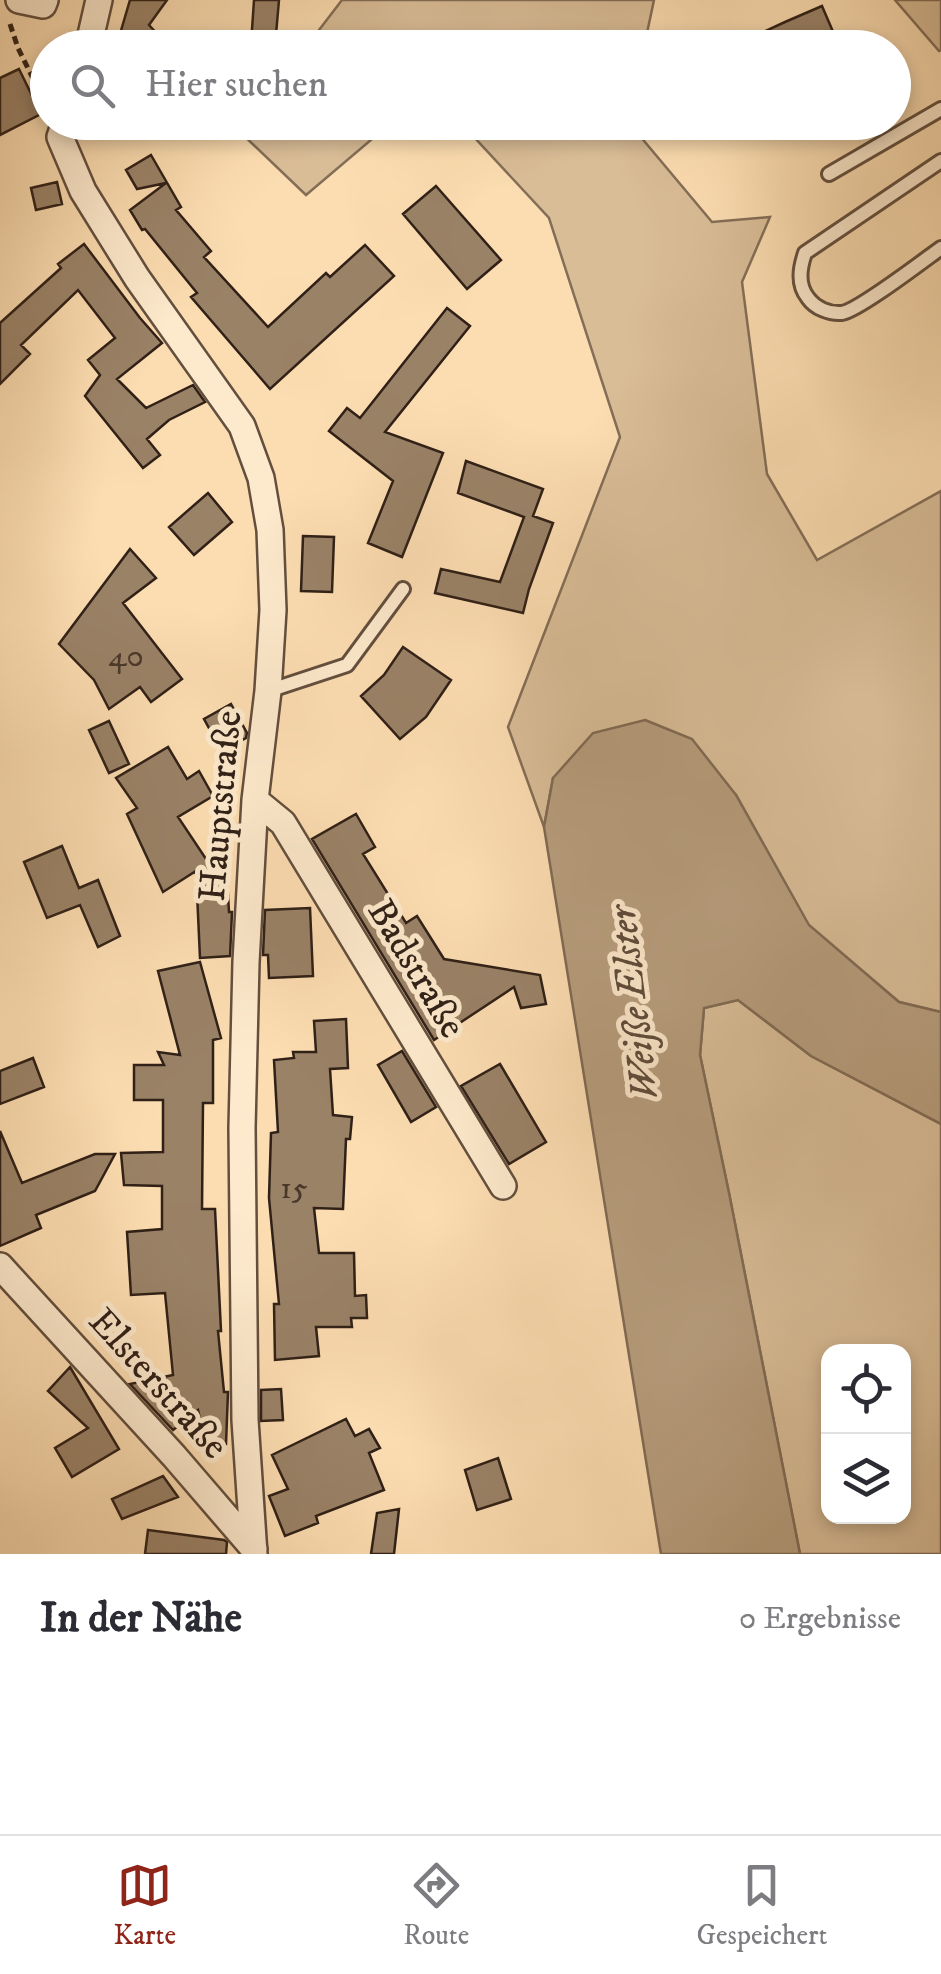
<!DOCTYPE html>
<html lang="de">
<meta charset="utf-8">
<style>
body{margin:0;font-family:"IM FELL DW Pica",serif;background:#f7f7f7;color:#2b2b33}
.controls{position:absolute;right:30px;bottom:30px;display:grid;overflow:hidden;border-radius:20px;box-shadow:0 5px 15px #0003}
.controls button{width:90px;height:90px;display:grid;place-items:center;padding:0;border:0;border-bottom:2px solid #e1e1e2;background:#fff;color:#2b2b33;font:50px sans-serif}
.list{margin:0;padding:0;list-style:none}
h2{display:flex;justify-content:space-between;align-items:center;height:130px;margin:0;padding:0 40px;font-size:42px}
h2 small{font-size:32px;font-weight:400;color:#7c7c81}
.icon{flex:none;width:55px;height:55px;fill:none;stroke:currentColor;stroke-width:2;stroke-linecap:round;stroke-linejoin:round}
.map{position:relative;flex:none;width:941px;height:1554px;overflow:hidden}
.search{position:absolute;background:#fff;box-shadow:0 5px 15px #0003;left:30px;right:30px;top:30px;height:110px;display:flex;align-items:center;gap:25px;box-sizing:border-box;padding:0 35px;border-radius:55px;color:#7c7c81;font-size:38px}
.sheet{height:280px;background:#fff}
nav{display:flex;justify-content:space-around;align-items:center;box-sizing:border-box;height:140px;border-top:2px solid #e1e1e2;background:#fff;font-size:28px;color:#7c7c81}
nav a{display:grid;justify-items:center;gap:5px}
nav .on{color:#8f2418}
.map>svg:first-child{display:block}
.green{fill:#d9bd97;stroke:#846e57;stroke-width:2.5;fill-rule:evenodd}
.water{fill:#b79d7d;stroke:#816b54;stroke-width:2.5}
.building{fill:#9a8267;stroke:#302017;stroke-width:2.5}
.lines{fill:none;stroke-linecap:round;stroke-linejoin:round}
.service-casing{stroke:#634f3e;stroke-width:18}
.minor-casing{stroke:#634f3e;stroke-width:30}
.path{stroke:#302017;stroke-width:5;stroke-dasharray:8 5;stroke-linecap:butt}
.service{stroke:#fde9cc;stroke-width:12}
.minor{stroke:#fde9cc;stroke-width:25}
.labels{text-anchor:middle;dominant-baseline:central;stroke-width:10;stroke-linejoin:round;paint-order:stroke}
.number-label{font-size:32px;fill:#4a382b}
.street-label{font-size:38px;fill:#302017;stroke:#fde9cc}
.water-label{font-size:40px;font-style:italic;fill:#5f4c3b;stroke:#fde9cc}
</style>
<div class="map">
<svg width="941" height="1554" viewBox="0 0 941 1554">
<rect width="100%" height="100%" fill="#fcddb1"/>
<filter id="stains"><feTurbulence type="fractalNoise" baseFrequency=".002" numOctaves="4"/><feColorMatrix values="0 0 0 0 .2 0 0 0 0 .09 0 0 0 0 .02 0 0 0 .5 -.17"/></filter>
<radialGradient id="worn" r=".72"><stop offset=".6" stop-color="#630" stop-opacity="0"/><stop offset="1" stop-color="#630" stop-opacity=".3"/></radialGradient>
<path class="green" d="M342,0h312l-10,47h-338z
M895,0h46v50l-2,1z
M242,122h149v1l-85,72 -69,-66z
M461,123h168l83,99 58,-5 -28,65 25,192 50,86 124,-69v521l-42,-10 -91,-77 -72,-130 -183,-17 -9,49 -36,-100 112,-290 -71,-219z
M738,1000l73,56 130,68v430h-141l-71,-361 -29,-138 4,-47zM828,1352h76v164h-76z"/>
<path class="water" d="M645,720l47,19 44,56 73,130 90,77 42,10v112l-130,-68 -73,-56 -34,8 -4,47 29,138 71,361h-139l-117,-727 9,-49 40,-45z"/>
<path class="building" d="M130,0h37l-18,25 21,23h-38l-12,-14z
M254,0h25l-4,46 -24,-2z
M822,6l18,42h-111l56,-26z
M19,69l22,45 -41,21v-57z
M151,155l30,52 -5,3 35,41 -7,6 64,70 58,-54 4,4 35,-32 29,31 -124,113 -79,-92 6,-4 -52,-64 -3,1 -12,-20 36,-27 -29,6 -11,-19z
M57,182l5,22 -26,6 -5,-22z
M436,186l65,74 -34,29 -64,-75z
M84,244l56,74 22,25 -45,36 29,29 47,-23 12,17 -36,18 -22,19 13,16 -17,13 -58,-72 15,-21 -12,-15 27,-22 -37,-48 -57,55 9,9 -30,30v-61l61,-55 -3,-4z
M447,308l23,18 -85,106 58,21 -41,104 -34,-14 25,-62 -64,-50 18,-23 13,10z
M466,461l77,28 -10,27 20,7 -24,66 -6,24 -88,-20 6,-24 59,13 24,-65 -66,-24z
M208,493l24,29 -38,33 -25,-28z
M303,536l31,1 -2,55 -31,-1z
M130,549l26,29 -33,25 59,76 -31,23 -11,-15 -31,22 -15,-29 -35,-36z
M403,647l48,33 -25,37 -26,22 -39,-43 23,-21z
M231,704l16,29 -1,5 -24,14 -18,-33z
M109,721l20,43 -20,9 -20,-43z
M168,747l19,32 12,-8 14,25 -35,21 40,60h9l2,35h3l-2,44 -30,2 -4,-87 -33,21 -36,-78 10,-6 -21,-30z
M356,814l19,33 -12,7 43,69 11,-7 27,43 96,16 6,29 -25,4 -7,-21 -80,53 -122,-201z
M62,846l17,42 19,-8 22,56 -22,11 -18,-42 -33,13 -23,-56z
M310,908l3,68 -44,2 -1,-23h-5l2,-45z
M200,962l21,76 -8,2v63h-10l-1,106h13l6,122h-3l6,61h4l-2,52 -20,2 -8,-36 -25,20 -43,-46 43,-9 -8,-82 -34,2 -4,-63 35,-3v-43l-38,-1 -3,-32 42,-1v-52h-29v-35h30l-6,-13 22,3 -22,-84z
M346,1019l2,49 -18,1 3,46 19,2 -2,22h-4l-3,70 -29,-1 5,45h35l1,43 11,-1 1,23h-16l1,9h-36l3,29 -44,4 -1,-56h5l-10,-106 2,-65 7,-1 -4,-72 20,-2 -1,-6h23l-2,-31z
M402,1051l34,56 -25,15 -33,-57z
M33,1058l11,29 -44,17v-33z
M500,1064l46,78 -37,22 -48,-78z
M0,1131l22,52 73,-29h20l-20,37 -59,24 5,13 -41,18z
M70,1367l49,82 -47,28 -17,-29 33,-20 -40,-37z
M281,1389l2,31 -22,1v-31z
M346,1419l9,17 14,-7 11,19 -11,5 15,37 -68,26 2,7 -33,13 -16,-40 19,-7 -16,-34z
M498,1458l13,41 -34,11 -12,-40z
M163,1476l15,21 -56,22 -10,-20z
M399,1509l-5,45h-23l6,-41z
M148,1530l76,10 3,2 -1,12h-81z"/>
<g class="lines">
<g class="service-casing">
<path id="service" d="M941,161l-136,92c-5,15 -8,31 3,45 7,10 21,16 34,15 17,-3 81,-52 99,-65
M829,174l112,-65
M268,691l79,-26 56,-76"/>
</g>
<g class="minor-casing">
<path id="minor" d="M19,0l24,5 2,-5
M88,48l11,-48
M65,122l-5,15 23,54 54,87 105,148 19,52 9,52 3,80 -5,81 -13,109 -9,162 -4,166 3,292 9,134
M255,800l28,23 220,363
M0,1266l174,190 80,93"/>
</g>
<path class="path" d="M10,24l8,24 28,57"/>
<use href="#service" class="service"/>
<use href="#minor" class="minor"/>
</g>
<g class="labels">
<g class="number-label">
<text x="126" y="657">40</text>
<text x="294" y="1189">15</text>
</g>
<g class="street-label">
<text transform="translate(221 806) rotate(-85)">Hauptstraße</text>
<text transform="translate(416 969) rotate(59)">Badstraße</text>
<text transform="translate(158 1384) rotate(48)">Elsterstraße</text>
</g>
<g class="water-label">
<text transform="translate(635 1003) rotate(-97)">Weiße Elster</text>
</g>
</g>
<rect width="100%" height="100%" filter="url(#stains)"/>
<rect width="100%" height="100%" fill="url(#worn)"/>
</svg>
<div class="controls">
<button><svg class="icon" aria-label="locate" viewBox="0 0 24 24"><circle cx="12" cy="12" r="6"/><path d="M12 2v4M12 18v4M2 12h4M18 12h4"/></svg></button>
<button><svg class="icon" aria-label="layers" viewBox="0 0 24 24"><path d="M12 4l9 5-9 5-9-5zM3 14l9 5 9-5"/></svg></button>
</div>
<div class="search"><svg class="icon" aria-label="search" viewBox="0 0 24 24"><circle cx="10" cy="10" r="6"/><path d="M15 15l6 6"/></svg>Hier suchen</div>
</div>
<section class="sheet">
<h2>In der Nähe<small>0 Ergebnisse</small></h2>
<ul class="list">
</ul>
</section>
<nav>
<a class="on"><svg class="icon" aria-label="map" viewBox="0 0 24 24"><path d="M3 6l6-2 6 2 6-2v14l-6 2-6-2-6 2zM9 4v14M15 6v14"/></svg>Karte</a>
<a><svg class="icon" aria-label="directions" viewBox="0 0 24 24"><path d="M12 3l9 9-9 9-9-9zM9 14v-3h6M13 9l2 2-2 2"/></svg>Route</a>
<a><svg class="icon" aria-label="saved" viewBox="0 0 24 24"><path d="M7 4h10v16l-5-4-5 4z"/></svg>Gespeichert</a>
</nav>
